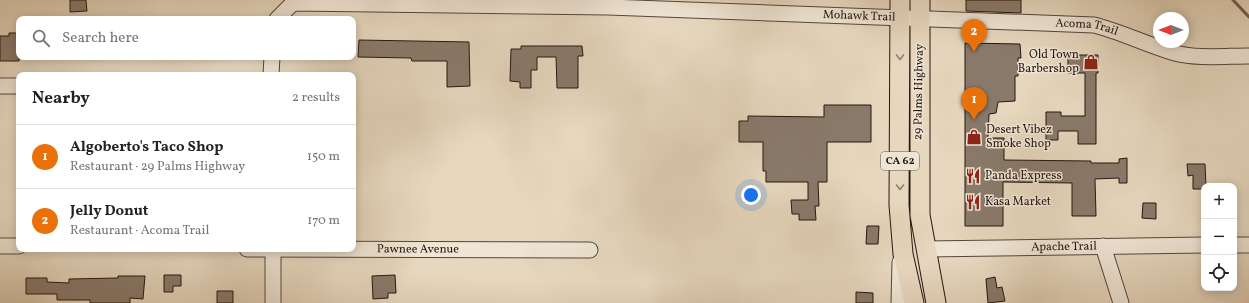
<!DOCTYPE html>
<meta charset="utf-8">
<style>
body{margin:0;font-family:Vollkorn,serif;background:#f2f2f2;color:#222}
.controls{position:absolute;right:12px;bottom:12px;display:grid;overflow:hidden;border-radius:8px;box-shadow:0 2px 10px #0003}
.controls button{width:36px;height:36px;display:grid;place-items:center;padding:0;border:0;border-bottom:1px solid #e0e0e0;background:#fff;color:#222;font:20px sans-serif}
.compass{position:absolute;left:1153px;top:12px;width:36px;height:36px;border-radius:50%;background:#fff;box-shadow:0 2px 10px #0003;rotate:270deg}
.you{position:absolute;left:751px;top:195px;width:14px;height:14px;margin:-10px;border:3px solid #fff;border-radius:50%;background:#1a73e8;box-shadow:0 0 0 6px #1a73e833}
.badge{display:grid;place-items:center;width:26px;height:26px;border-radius:50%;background:#111827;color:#fff;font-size:13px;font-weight:700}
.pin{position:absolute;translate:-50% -33px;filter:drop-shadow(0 1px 2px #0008)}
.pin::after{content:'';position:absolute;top:21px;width:14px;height:12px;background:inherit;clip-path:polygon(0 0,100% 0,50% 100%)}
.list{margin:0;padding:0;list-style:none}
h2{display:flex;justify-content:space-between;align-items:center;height:52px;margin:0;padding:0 16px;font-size:17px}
h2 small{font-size:13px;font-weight:400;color:#767676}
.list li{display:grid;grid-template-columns:26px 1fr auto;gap:12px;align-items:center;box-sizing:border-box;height:64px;padding:0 16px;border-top:1px solid #e0e0e0}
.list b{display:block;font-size:15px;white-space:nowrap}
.list p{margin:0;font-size:13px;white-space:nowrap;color:#767676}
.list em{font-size:13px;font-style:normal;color:#767676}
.icon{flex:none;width:22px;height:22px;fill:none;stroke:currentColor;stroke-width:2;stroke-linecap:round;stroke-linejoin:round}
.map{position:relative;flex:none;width:1249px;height:303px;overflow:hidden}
.search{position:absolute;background:#fff;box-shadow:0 2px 10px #0003;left:16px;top:16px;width:340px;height:44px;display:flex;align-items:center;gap:10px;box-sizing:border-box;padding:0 14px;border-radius:8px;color:#767676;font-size:15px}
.panel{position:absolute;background:#fff;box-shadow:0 2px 10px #0003;left:16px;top:72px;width:340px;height:180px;border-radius:8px}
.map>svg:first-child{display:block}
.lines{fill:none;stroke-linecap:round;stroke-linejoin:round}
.stream{stroke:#716255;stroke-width:3}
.building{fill:#897a6b;stroke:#241611}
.minor-casing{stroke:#54463c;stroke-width:17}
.major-casing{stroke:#241611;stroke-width:21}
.minor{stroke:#efe5d5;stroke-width:15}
.major{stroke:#e6d7be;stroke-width:19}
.oneway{stroke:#8f8070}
.labels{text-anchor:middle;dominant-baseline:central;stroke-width:3;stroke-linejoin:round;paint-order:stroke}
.shield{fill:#efe5d5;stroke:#61544c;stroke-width:1}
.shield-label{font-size:11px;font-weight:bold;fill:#241611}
.street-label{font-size:12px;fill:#241611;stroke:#efe5d5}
.poi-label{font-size:12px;fill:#241611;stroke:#efe5d5;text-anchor:start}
</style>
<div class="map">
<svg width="1249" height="303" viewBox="0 0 1249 303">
<rect width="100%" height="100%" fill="#e6d7be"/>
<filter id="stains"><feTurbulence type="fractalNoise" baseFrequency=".005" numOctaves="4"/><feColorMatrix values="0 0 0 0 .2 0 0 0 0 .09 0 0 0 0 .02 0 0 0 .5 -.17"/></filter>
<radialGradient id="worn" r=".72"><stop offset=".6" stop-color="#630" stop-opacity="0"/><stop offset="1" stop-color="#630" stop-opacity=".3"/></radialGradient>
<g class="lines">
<path class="stream" d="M1233,0l16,17"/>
</g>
<path class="building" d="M70,0h16l1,11 -17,1z
M966,0h55v13l-55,-2z
M9,33h10v28h-19v-25h9z
M359,40l110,2 1,44 -23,1v-26h-35l-1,-3 -53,-1z
M965,43l55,1 1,14h-3v18h-3v25l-17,1 -2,11 -7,1 -1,24h16v22l87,1v2h28v-4l8,-1v25h-8v-5l-24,1 1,37h-24v-33l-69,-1v44h-38z
M521,46h61l1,10h-5v32h-21l-1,-31h-19v13h-6v18h-11v-6l-10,-1 1,-32h10z
M1068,55h30v18h-2v71h-18v-13h-20v9h-12v-28h15v4h24v-43h-17z
M824,105h47v37h-44v40h-9l1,24h-4l1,14h-17v-6h-7l-1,-14h17v-18h-42v-11h-3v-29h-24v-21h9v-5l76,1z
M1187,164h18l1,22 -2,3h-11v-14l-5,1z
M1143,203h13v16l-14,-1z
M867,226h12l-1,18h-12z
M164,275h17v11h-8v6h-9z
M395,275l1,18h-8v5l-15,1 -1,-23z
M118,276h27l-2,23 -13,-1v5h-40v-3h-33v-6h-31v-16h21v4l22,1v-4l49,-1z
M995,277l2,11 5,-1 3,14 -17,2 -2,-24z
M217,291h16v12h-16z
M856,292l17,1v10h-17z"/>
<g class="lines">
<g class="minor-casing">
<g id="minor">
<path id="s1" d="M277,19l16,-16 315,4 486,18c28,7 53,20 81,28 23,6 50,3 74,3"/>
<path d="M271,75l1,-18"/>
<path d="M0,86h19"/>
<path d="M1234,245h15"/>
<path d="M0,246h19"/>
<path d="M1103,246l18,57"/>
<path id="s2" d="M247,249l343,1"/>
<path d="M273,249v54"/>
<path id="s3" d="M925,249l279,-4"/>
<path d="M899,303l1,-41"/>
</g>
</g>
<g class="major-casing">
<path id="major" d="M900,0l-1,205 4,49 11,49
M920,0v215l16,88"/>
</g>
<use href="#minor" class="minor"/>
<use href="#major" class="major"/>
</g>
<defs><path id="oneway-chevron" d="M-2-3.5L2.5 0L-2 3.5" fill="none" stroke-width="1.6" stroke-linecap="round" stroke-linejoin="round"/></defs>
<g class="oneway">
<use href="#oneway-chevron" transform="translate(900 57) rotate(90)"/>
<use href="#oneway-chevron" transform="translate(900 187) rotate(90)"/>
</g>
<defs>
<g id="shop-bare" transform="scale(1.2)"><path d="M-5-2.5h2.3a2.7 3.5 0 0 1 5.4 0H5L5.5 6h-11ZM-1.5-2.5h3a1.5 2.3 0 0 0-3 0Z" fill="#8f2418" stroke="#efe5d5" stroke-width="2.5" paint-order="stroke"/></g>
<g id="restaurant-bare" transform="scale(1.2)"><path d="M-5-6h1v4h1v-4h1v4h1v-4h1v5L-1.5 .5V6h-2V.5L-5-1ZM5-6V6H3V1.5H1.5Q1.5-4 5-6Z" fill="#8f2418" stroke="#efe5d5" stroke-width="2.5" paint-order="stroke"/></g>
</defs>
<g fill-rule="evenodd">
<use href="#shop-bare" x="1091" y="62"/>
<use href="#shop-bare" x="974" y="137"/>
<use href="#restaurant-bare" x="973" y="176"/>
<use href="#restaurant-bare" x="973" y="202"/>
</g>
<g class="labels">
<rect class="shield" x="881" y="152" width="38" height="18" rx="3"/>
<g class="shield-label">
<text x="900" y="161">CA 62</text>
</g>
<g class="street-label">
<text stroke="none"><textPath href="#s1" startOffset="589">Mohawk Trail</textPath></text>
<text stroke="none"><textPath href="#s1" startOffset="817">Acoma Trail</textPath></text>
<text transform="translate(919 92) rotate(-89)">29 Palms Highway</text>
<text stroke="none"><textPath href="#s3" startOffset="139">Apache Trail</textPath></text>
<text stroke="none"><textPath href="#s2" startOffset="171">Pawnee Avenue</textPath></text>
</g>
<g class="poi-label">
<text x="1079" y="55" text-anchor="end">Old Town<tspan x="1079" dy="14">Barbershop</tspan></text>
<text x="986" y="130">Desert Vibez<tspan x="986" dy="14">Smoke Shop</tspan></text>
<text x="985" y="176">Panda Express</text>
<text x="985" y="202">Kasa Market</text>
</g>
</g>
<rect width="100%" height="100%" filter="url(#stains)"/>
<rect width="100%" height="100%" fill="url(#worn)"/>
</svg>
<div class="controls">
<button>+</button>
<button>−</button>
<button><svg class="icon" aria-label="locate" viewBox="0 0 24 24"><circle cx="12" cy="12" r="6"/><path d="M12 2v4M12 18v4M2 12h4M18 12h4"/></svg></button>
</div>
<svg class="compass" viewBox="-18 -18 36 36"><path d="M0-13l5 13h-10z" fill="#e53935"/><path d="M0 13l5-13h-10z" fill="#767676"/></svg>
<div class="you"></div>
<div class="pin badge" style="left:974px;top:120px;background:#e8710a">1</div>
<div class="pin badge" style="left:974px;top:52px;background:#e8710a">2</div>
<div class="search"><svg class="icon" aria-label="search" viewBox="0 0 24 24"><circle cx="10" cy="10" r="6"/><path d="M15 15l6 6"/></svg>Search here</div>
<section class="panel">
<h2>Nearby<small>2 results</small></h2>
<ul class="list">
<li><span class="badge" style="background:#e8710a">1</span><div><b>Algoberto's Taco Shop</b><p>Restaurant · 29 Palms Highway</p></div><em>150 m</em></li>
<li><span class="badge" style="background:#e8710a">2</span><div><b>Jelly Donut</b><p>Restaurant · Acoma Trail</p></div><em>170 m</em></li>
</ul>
</section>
</div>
